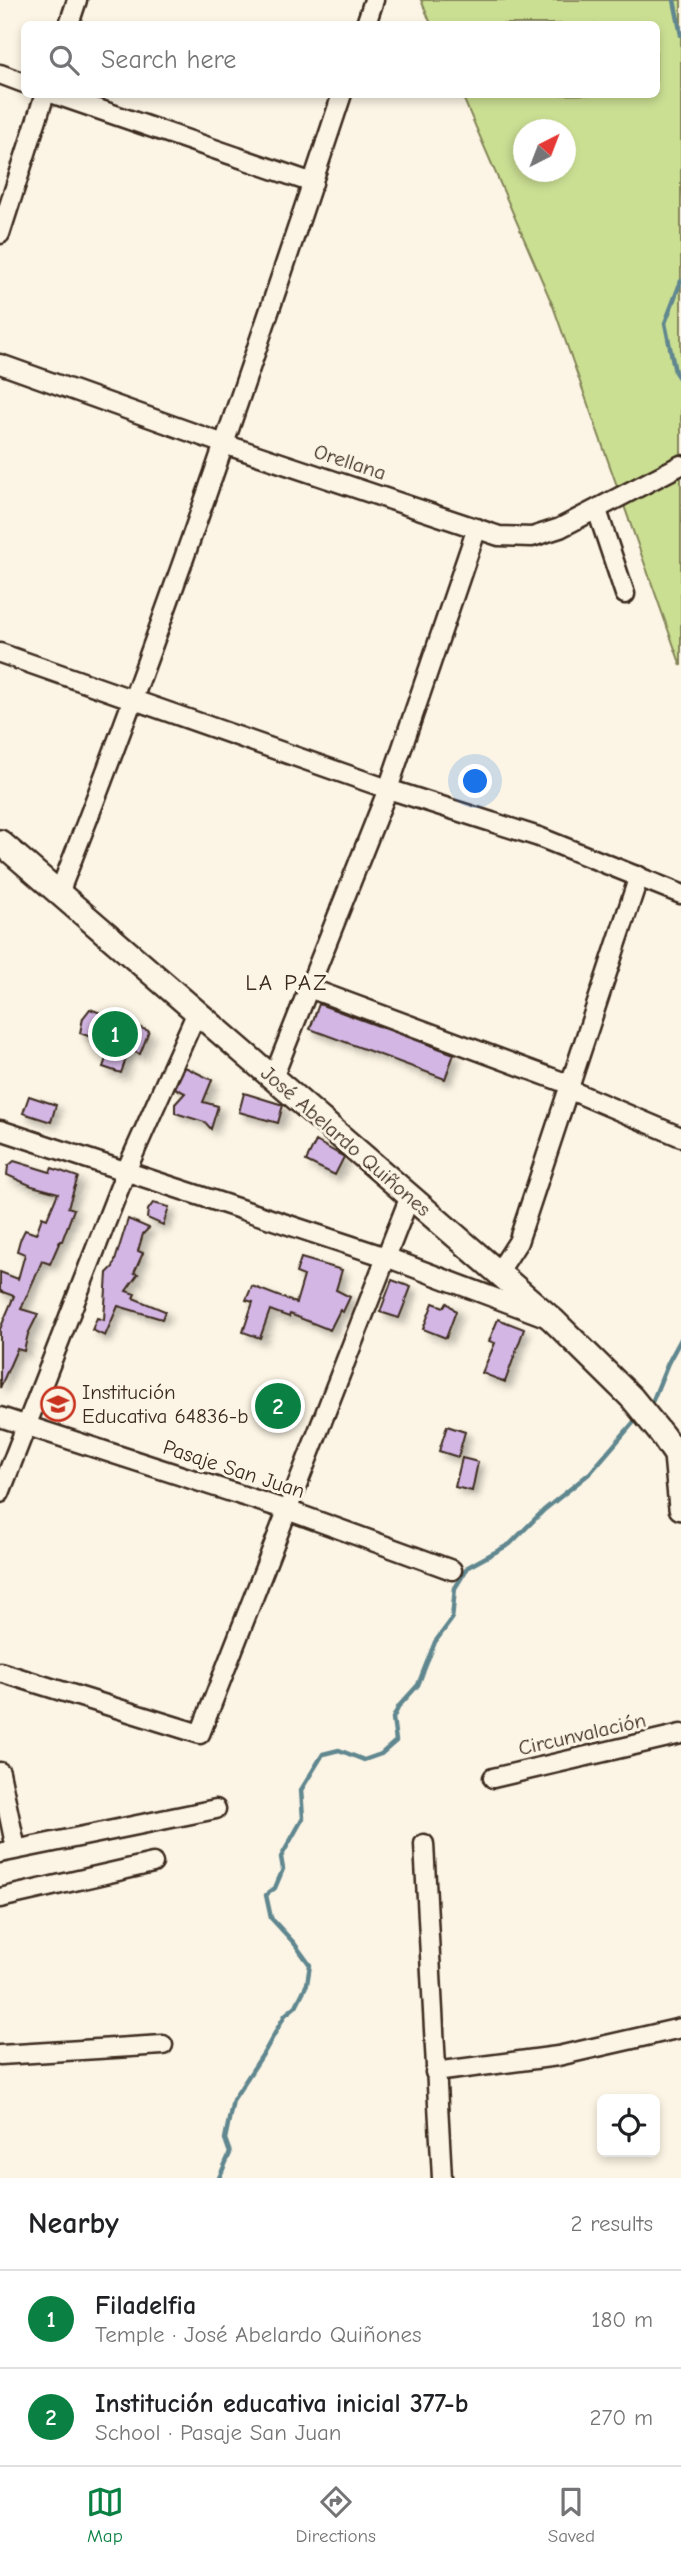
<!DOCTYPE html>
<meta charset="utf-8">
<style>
body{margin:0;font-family:"Comic Neue",sans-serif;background:#f6f6f6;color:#202124}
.controls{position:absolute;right:21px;bottom:21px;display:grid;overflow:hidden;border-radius:10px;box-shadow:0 4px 10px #0003}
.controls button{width:63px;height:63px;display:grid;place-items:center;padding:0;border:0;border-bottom:2px solid #e0e0e0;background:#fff;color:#202124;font:35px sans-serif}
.compass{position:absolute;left:513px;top:119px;width:63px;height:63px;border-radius:50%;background:#fff;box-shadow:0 4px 10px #0003;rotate:42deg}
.you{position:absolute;left:476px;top:782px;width:24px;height:24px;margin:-18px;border:5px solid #fff;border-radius:50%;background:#1a73e8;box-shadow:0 0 0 10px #1a73e833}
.badge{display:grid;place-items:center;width:46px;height:46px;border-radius:50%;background:#0b8043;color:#fff;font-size:23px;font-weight:700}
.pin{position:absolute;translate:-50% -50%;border:4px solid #fff;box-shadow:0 2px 7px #0006}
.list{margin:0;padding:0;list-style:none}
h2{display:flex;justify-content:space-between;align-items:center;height:91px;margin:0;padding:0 28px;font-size:30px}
h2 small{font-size:23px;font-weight:400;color:#757577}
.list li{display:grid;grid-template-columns:46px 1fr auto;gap:21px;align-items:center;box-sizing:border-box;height:98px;padding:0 28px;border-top:2px solid #e0e0e0}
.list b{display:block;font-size:26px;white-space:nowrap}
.list p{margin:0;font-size:23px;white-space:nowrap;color:#757577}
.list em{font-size:23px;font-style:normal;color:#757577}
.icon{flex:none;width:38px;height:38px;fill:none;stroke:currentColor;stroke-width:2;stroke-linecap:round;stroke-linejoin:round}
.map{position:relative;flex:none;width:681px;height:2178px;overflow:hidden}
.search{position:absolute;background:#fff;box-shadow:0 4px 10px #0003;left:21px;right:21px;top:21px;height:77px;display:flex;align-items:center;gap:18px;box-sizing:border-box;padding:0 24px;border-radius:10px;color:#757577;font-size:26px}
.sheet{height:287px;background:#fff}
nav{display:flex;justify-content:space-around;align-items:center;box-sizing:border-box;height:98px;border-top:2px solid #e0e0e0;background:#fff;font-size:19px;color:#757577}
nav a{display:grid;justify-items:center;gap:4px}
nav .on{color:#0b8043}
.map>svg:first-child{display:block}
.green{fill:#cbdf93;stroke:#838458;stroke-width:2;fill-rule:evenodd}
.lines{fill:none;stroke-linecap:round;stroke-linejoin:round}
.stream{stroke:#61878f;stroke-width:4.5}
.building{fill:#d3b6e4;stroke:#3b2a1e;stroke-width:2;filter:url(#shadow)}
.minor-casing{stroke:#3b2a1e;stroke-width:23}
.tertiary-casing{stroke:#3b2a1e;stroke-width:28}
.minor{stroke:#fcf5e5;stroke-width:18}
.tertiary{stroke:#fcf5e5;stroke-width:23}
.labels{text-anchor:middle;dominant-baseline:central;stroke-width:6;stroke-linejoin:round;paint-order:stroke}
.street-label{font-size:21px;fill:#3b2a1e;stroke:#fcf5e5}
.poi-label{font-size:21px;fill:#3b2a1e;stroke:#fcf5e5;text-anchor:start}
.neighbourhood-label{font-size:23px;letter-spacing:2px;fill:#3b2a1e;stroke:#fcf5e5}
</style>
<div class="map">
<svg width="681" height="2178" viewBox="0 0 681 2178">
<defs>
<filter id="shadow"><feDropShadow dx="5.5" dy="5.5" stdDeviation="3.5" flood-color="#0004"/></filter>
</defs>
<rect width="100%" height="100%" fill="#fcf5e5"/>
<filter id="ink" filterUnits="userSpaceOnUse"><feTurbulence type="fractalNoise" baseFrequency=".0143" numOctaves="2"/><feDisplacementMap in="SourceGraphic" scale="14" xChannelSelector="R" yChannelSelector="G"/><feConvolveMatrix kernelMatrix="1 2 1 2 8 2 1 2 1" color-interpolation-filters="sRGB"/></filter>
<g filter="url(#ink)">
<path class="green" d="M421,0h260v666l-128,-360 -91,-211 194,-1v-70h-225zM524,130h42v42h-42z"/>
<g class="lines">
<path class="stream" d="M674,0l7,35
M681,281l-16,42 10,49 6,9
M647,1407l6,-7 15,-37 13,-24
M219,2178l11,-25 -5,-14 8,-39 32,-49 20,-36 11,-9 11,-22 3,-19 -16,-22 -23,-25 -5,-23 9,-7 8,-19 -2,-12 22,-39 -2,-28 22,-36 16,-4 25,10 17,-6 15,-13 -3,-23 6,-12 19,-21 17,-43 17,-23 3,-31 13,-21 42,-23 34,-34 46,-37 49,-57"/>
</g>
<path class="building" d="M319,1004l135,50 -9,25 -135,-50z
M90,1009l59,22 -9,23 -11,-4 -8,23 -18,-6 8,-23 -31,-11 3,-15z
M185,1067l27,13 -9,22 15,4 -7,23 -6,-7 -30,-9v-9l10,-11 -10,-5z
M244,1093l39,12 -5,18 -39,-11z
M29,1096l27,9 -5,17 -28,-9z
M316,1141l28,16 -9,18 -29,-14z
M14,1161l36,11 2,-4 26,9 -10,30 6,2 -12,32h-2l-10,23 -8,-3 -21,48 17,5 -10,20 -4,17 -7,-2 -17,39v-59l14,-33 -14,-5v-19l18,7 7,-25 -8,-3 3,-11 5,-10 11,4 6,-17 5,2 11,-26 -26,-7 -25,-11 1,-9z
M153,1203l16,4 -6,18 -16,-7 1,-8z
M128,1219l21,9 -6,6 -5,17 5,2 -9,20 4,1 -12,17 9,3 -2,4 32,13 -3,8 -44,-13 -13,30 -13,-6 5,-12 7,2 3,-47 6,-6z
M301,1258l41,12 -6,20 14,7 -7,15 -3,-2 -10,20 -40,-16 -1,3 -19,-7 -10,28 -17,-6 10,-30 -7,-2 6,-14 44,17 8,-27 -8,-3z
M392,1280l19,7 -12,31 -19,-6z
M433,1303l11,4 3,-4 9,8 -10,27 -23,-9z
M498,1319l26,10 -19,53 -23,-9 13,-30 -6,-2z
M447,1426l18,6 -7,25 -19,-6z
M462,1458l16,4 -6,29 -17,-4z"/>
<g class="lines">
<g class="minor-casing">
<path id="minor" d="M69,24l8,-24
M366,24l8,-24
M0,74l24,9
M54,94l259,89
M0,234l45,-140
M0,364l224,80 275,92 33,1 28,-9 121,-63
M597,510l28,84
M0,653l388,136 151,48 142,57
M59,893c104,-263 194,-531 283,-799
M309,988l262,97
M273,1078l115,-289 89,-261
M570,1090l111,47
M0,1130l386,127 157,59
M498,1273l20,-31 121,-366
M0,1417l287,93 165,60
M0,1493l126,-322 71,-159
M0,1672l200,62 210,-538
M0,1772l16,77
M493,1778l188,-44
M424,1844l18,334
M0,1853l216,-44
M0,1898l153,-35
M0,2055l163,-10
M435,2072l123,-16 123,-28"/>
</g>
<g class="tertiary-casing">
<path id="tertiary" d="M0,842l553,478 79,78 31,38 13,19 5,53"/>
</g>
<use href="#minor" class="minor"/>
<use href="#tertiary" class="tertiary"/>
</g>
</g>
<defs>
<g id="school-ring" transform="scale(1.75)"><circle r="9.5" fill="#fcf5e5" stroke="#c8321e" stroke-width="1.5"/><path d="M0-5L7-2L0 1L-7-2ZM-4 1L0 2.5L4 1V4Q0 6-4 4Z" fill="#c8321e"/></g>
</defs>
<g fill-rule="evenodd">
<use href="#school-ring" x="58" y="1404"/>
</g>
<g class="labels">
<g class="street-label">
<text transform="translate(350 462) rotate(18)">Orellana</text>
<text transform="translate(346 1141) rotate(41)">José Abelardo Quiñones</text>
<text transform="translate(234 1469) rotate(18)">Pasaje San Juan</text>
<text transform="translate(582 1734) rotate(-13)">Circunvalación</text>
</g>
<g class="poi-label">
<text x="82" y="1392">Institución<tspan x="82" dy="24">Educativa 64836-b</tspan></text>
</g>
<g class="neighbourhood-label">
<text x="287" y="982">LA PAZ</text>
</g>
</g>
</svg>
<div class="controls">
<button><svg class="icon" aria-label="locate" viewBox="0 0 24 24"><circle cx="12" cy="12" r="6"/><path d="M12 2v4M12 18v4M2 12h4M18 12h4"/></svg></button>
</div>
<svg class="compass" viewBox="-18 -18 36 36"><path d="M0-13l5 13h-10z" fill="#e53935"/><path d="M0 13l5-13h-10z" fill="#757577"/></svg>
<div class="you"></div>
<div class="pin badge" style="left:115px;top:1034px">1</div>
<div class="pin badge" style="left:278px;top:1406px">2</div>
<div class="search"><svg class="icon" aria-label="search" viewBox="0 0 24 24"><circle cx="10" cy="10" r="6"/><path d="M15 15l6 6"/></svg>Search here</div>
</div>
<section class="sheet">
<h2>Nearby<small>2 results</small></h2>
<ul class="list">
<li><span class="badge">1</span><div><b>Filadelfia</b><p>Temple · José Abelardo Quiñones</p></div><em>180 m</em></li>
<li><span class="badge">2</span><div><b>Institución educativa inicial 377-b</b><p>School · Pasaje San Juan</p></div><em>270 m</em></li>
</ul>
</section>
<nav>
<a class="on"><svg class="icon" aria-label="map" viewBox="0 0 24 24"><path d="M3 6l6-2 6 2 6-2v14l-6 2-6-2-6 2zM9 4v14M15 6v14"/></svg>Map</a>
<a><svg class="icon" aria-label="directions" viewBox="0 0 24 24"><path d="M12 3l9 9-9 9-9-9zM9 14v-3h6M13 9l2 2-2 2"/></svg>Directions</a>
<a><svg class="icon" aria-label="saved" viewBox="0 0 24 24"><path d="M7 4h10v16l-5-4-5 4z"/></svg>Saved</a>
</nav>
